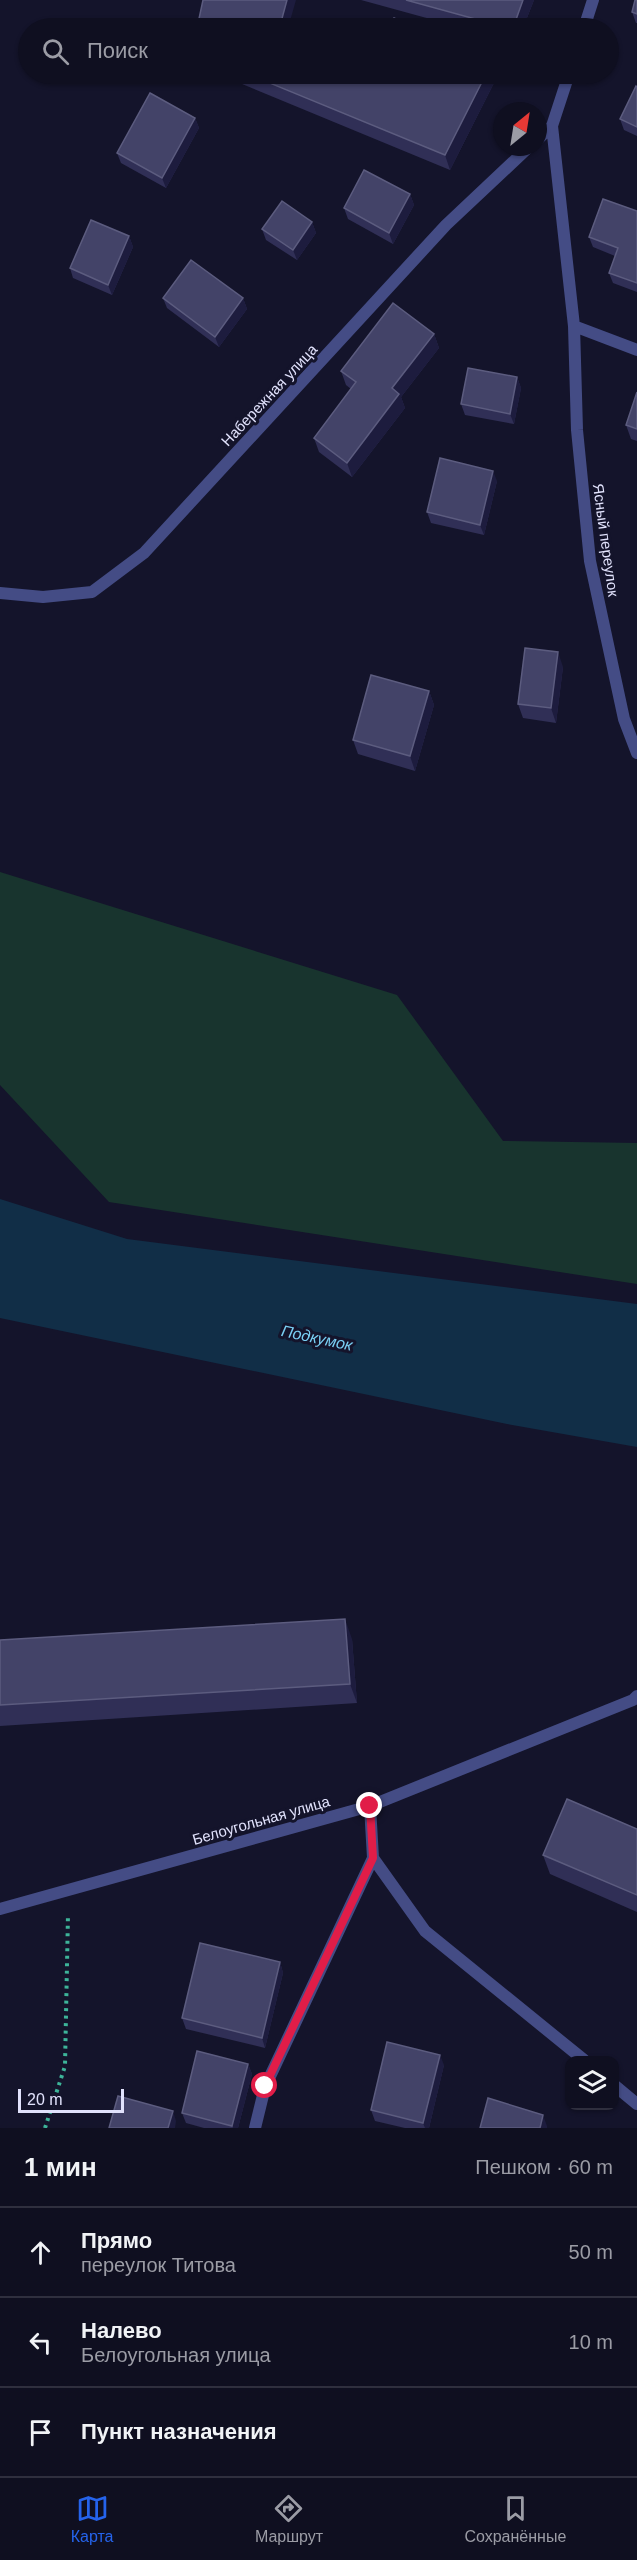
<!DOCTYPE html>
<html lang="ru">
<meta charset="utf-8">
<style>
body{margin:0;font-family:Arial,sans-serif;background:#181829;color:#f1f3f6}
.controls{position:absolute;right:18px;bottom:18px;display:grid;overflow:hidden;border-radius:12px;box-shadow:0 2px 4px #0004}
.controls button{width:54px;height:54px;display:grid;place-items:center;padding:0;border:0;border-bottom:2px solid #2f2f3e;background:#0f0f20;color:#f1f3f6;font:30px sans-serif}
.compass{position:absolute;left:493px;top:102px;width:54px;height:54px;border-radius:50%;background:#0f0f20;box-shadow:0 2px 4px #0004;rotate:30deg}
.scale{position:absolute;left:18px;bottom:15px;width:106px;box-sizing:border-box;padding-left:6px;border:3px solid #e1e2fc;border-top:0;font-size:16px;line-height:21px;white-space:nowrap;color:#e1e2fc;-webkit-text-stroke:4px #14142b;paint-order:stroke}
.stop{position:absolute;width:18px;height:18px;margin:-14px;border:4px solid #e11d48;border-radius:50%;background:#fff}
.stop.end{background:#e11d48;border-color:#fff;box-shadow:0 2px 6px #0008}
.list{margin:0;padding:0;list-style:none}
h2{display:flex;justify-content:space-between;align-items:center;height:78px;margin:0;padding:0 24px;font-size:26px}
h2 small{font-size:20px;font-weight:400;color:#9b9ca5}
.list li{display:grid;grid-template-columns:39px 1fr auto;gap:18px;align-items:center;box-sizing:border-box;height:90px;padding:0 24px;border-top:2px solid #2f2f3e}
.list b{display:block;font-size:22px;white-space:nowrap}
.list p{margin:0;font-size:20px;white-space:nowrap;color:#9b9ca5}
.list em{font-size:20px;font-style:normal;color:#9b9ca5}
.icon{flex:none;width:33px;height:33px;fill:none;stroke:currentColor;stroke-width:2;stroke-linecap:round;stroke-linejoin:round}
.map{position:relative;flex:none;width:637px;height:2128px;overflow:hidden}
.search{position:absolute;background:#0f0f20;box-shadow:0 2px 4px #0004;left:18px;right:18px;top:18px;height:66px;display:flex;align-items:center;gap:15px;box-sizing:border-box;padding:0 21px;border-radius:33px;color:#9b9ca5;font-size:22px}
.sheet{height:348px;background:#0f0f20}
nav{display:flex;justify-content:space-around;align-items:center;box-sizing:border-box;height:84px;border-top:2px solid #2f2f3e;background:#0f0f20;font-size:16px;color:#9b9ca5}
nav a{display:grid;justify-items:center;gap:3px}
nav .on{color:#2563eb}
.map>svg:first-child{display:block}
.green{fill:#18342e}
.water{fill:#112e47}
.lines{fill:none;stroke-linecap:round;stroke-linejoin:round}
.path{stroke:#3db499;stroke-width:4;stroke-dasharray:3 4.5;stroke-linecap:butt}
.minor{stroke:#444c85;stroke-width:12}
.wall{fill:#302f56}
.shaded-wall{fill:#1d1c3e}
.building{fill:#434368;stroke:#5c5c7f;stroke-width:1.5}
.route{stroke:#e11d48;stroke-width:8}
.labels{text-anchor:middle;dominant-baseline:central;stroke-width:6;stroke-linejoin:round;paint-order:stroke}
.street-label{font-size:15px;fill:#e1e2fc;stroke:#14142b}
.water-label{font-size:16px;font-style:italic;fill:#79cef2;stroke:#14142b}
</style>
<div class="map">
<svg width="637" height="2128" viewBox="0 0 637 2128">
<rect width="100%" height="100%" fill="#14142b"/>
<path class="green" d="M0,872l397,123 106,146 134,2v141l-528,-82 -109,-117z"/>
<path class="water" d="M0,1199l127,40 510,65v143l-130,-23 -507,-106z"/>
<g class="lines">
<path class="path" d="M45,2128l20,-62 3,-152"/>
<path class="minor" d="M584,28l9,-28
M569,74l-17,52 22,200 3,104 13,131 34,158 13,34
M538,139l14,-13
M574,326l63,24
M0,593l43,4 49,-5 52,-39 302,-328 83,-78
M370,1806l3,52 52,73 159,129
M0,1909l370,-103 263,-106 4,-4
M614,2085l23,19
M255,2128l10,-41 108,-229"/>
</g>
<path class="wall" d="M361,0h173l-11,28h-60z
M637,0v23h-1l-4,-11z
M218,74h276l2,5 -46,91z
M637,87v49l-13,-6 -4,-11z
M195,118l4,10 -33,60 -45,-25 -4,-10z
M410,194l4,11 -21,39 -45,-25 -4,-11z
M637,211v81l-24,-9 -4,-10 6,-17 -22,-9 -4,-10z
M312,222l4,11 -19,27 -31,-20 -4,-11z
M129,236l4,11 -21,48 -39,-17 -3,-10z
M163,298h80l4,11 -28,38 -52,-39z
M434,334l5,14 -38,49 4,11 -53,69 -33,-25 -5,-14 37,-49 -5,-4 -5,-14z
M517,377l4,11 -7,36 -49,-9 -4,-11z
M637,392v49l-6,-2 -5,-14z
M497,481l-13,54 -53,-12 -4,-11z
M563,667l-7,56 -33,-5 -5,-14z
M429,691l5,14 -19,66 -57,-17 -5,-14z
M352,1639l5,64 -357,23v-86z
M637,1829v83l-87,-38 -7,-19z
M280,1962l3,11 -18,75 -79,-19 -4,-11z
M248,2064l4,10 -14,54h-34l-18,-5 -4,-10z
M444,2065l-15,63h-24l-30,-7 -4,-11z"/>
<path class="shaded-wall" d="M287,0h9l-8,28 -7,-6z
M523,0h11l-11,28h-10z
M486,74h8l2,5 -46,91 -5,-15z
M195,118l4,10 -33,60 -4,-10z
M410,194l4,11 -21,39 -4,-11z
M312,222l4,11 -19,27 -4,-10z
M129,236l4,11 -21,48 -4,-10z
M243,298l4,11 -28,38 -4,-10z
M434,334l5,14 -38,49 4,11 -53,69 -5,-14 45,-75z
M517,377l4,11 -7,36 -4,-10z
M493,471l4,10 -13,54 -4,-10z
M558,652l5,15 -7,56 -5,-15z
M429,691l5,14 -19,66 -5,-15z
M345,1619l7,20 5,64 -7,-19z
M280,1962l3,11 -18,75 -3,-10z
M440,2055l4,10 -15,63h-4l-2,-5z
M248,2064l4,10 -14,54h-5l-1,-2z
M173,2111l3,10 -1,7h-7z
M543,2115l4,11v2h-7z"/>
<path class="building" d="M203,0h84l-6,22 15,6h-99z
M406,0h117l-10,28h-5z
M635,0h2v14l-5,-2z
M394,18l22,10h-28z
M248,74h238l-41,81z
M636,86l1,1v40l-17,-8z
M150,93l45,25 -33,60 -45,-25z
M364,170l46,24 -21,39 -45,-25z
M603,199l34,12v72l-28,-10 9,-25 -29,-11z
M282,201l30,21 -19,28 -31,-21z
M91,220l38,16 -21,49 -38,-17z
M191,260l52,38 -28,39 -52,-39z
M393,303l41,31 -42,54 7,6 -52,69 -33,-25 42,-56 -15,-11z
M468,368l49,9 -7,37 -49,-10z
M637,392v37l-11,-4z
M440,458l53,13 -13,54 -53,-13z
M525,648l33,4 -7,56 -33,-4z
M371,675l58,16 -19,65 -57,-16z
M345,1619l5,65 -350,21v-65z
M567,1799l70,30v66l-94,-40z
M200,1943l80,19 -18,76 -80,-20z
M387,2042l53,13 -17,68 -52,-13z
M197,2051l51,13 -16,62 -50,-13z
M118,2096l55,15 -5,17h-59z
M488,2098l55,17 -3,13h-60z"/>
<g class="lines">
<path class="route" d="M265,2086l108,-228 -3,-52"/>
</g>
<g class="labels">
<g class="street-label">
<text transform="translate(269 395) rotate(-47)">Набережная улица</text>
<text transform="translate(606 540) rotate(82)">Ясный переулок</text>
<text transform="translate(261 1820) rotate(-16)">Белоугольная улица</text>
</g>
<g class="water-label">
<text transform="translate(317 1338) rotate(12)">Подкумок</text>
</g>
</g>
</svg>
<div class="controls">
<button><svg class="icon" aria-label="layers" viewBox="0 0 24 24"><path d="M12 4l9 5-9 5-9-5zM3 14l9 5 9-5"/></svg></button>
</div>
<svg class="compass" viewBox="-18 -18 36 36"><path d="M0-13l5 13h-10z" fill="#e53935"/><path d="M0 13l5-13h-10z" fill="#9b9ca5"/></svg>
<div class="scale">20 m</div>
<div class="stop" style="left:265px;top:2086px"></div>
<div class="stop end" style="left:370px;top:1806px"></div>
<div class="search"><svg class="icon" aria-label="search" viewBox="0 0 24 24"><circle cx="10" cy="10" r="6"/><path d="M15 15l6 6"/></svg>Поиск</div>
</div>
<section class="sheet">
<h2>1 мин<small>Пешком · 60 m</small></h2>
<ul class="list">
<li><svg class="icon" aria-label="ahead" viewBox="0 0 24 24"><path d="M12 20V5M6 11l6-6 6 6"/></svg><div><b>Прямо</b><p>переулок Титова</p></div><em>50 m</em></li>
<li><svg class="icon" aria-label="left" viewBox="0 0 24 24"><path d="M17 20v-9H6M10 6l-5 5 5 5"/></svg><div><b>Налево</b><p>Белоугольная улица</p></div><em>10 m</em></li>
<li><svg class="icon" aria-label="arrive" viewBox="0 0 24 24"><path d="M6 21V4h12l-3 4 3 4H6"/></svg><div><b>Пункт назначения</b></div></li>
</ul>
</section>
<nav>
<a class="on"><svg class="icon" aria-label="map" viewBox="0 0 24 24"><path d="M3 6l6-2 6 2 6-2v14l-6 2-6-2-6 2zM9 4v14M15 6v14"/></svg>Карта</a>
<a><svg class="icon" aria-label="directions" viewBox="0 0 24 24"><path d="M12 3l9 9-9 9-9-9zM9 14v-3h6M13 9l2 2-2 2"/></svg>Маршрут</a>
<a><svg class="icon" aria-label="saved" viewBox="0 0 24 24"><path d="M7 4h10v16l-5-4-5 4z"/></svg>Сохранённые</a>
</nav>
